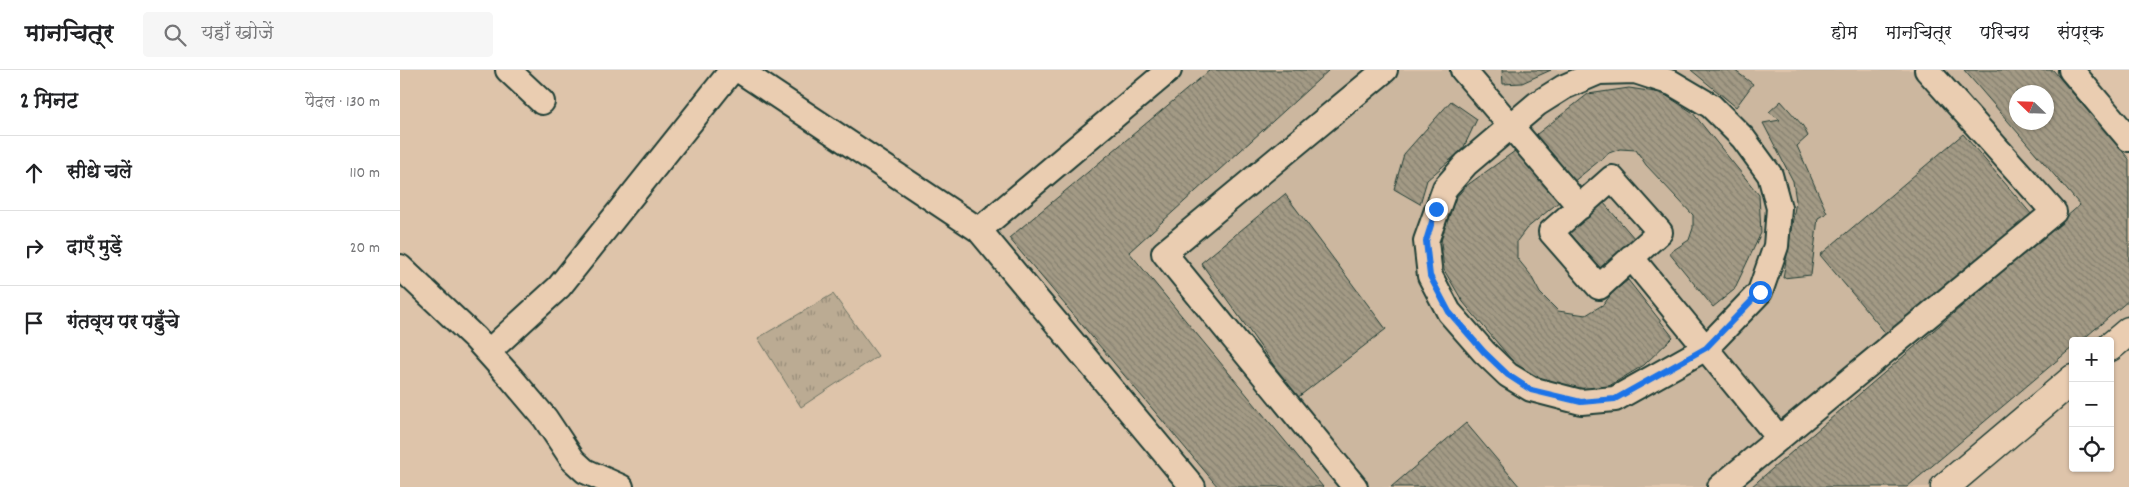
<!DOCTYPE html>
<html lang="hi">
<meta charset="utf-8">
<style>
body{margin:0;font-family:Dekko,"Playpen Sans Deva",sans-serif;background:#f6f6f6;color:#202124}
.controls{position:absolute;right:15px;bottom:15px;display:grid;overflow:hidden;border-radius:5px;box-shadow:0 1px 4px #0004}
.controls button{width:45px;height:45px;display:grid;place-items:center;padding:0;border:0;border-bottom:1px solid #e0e0e0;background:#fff;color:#202124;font:25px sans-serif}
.compass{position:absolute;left:1609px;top:15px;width:45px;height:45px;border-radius:50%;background:#fff;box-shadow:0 1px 4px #0004;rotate:293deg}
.stop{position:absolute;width:15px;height:15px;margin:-11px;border:4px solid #1a73e8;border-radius:50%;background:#fff}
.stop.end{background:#1a73e8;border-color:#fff;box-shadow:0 1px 5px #0008}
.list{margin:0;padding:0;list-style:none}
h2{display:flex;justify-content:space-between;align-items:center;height:65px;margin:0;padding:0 20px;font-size:21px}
h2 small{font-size:16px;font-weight:400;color:#757577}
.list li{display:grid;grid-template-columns:32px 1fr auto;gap:15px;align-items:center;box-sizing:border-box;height:75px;padding:0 20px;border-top:1px solid #e0e0e0}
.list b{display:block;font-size:19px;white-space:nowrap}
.list em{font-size:16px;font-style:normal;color:#757577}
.icon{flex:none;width:28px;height:28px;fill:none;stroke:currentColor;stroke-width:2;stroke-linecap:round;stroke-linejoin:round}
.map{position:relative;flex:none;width:1729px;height:417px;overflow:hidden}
header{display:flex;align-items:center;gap:30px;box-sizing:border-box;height:70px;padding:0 25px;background:#fff;border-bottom:1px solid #e0e0e0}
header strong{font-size:24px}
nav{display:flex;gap:28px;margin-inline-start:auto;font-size:18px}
.search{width:350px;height:45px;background:#f6f6f6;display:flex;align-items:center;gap:12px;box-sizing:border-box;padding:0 18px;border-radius:5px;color:#757577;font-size:19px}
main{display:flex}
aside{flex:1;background:#fff}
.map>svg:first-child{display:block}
.built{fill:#ccb79f;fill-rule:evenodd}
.park{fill:url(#park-tufts);stroke:#6d7464}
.building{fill:url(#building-back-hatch);stroke:#1f3d34;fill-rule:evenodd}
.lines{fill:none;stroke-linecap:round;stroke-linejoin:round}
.minor-casing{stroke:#1f3d34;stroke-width:28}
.tertiary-casing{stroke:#1f3d34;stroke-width:31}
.minor{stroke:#eacdb1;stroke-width:24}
.tertiary{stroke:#eacdb1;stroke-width:28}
.route{stroke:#1a73e8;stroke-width:6}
</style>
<header>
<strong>मानचित्र</strong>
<div class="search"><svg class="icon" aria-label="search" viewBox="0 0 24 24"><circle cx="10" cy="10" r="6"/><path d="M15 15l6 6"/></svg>यहाँ खोजें</div>
<nav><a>होम</a><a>मानचित्र</a><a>परिचय</a><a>संपर्क</a></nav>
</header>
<main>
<aside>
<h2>2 मिनट<small>पैदल · 130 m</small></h2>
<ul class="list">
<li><svg class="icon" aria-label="ahead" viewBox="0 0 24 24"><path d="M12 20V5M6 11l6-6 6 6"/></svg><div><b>सीधे चलें</b></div><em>110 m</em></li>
<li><svg class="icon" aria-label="right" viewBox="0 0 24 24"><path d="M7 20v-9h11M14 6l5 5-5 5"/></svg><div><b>दाएँ मुड़ें</b></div><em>20 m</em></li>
<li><svg class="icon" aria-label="arrive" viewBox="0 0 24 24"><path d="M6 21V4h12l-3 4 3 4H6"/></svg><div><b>गंतव्य पर पहुँचे</b></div></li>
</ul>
</aside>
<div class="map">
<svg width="1729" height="417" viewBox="0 0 1729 417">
<defs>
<pattern id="park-tufts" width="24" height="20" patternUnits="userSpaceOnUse" patternTransform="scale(1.25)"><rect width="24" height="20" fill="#bbab93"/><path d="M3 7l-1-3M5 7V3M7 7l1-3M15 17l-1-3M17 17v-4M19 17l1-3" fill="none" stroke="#978c79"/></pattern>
<pattern id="building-back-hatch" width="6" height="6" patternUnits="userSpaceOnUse" patternTransform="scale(1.25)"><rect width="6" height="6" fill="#a39a85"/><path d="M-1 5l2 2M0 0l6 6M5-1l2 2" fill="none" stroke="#847f6e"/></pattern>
</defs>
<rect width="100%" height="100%" fill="#dec4aa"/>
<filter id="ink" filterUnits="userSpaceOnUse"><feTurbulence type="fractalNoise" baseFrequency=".02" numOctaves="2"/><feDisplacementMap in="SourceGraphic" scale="10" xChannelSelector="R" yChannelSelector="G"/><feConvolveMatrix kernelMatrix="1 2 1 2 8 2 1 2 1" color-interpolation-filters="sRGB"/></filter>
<g filter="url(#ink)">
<path class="built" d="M772,0h895l62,74v183l-19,14h-37v33l-133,113h-744l-214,-257zM1616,22h30v30h-30z"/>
<path class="park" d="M433,224l45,62 -77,51 -43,-69z"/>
<path class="building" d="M810,0h119l-200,182 194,235h-105l-209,-249z
M1102,0h49l-29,13 -19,1z
M1291,0h43l19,14 -17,23z
M1564,0h89l76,89v141l-48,41h-8v6l-166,140h-156l329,-282zM1616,22h30v30h-30z
M1229,18l33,5 30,19 67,83 2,38 -27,57 -21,17 -44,-54 20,-13 4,-12v-13l-47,-50 -10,-15 -16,-1 -11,4 -36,29 -41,-44 56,-44z
M1051,31l26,18 -14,30 -36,31 -7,24 -26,-15 10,-35z
M1381,31l22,25 5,10 -11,10 30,67 -9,5 -7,57 -28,3 13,-77 -3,-20 -30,-58 17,-3 -11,-8z
M1563,64l69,81 -144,121 -68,-81z
M1115,81l45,50 -34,28 -9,12v17l13,16 10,19 18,18 28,4 18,-11 8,-11 16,-13 45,57 -29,28 -40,24h-35l-35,-14 -19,-11 -52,-62 -19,-32 -3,-28 7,-31 6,-11 12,-14z
M885,124l101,135 -89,69 -96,-135z
M1203,132l32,37 -34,30 -32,-37z
M1066,353l54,64h-129z"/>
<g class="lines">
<g class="minor-casing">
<path id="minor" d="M108,0l34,32
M339,0l240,160
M769,0l-190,160 214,257
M1063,0l117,137
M1671,0l58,69
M1235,1l37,12 39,23 32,32 27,37 9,33 -3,38 -16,46 -54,56 -91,51 -34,3 -50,-13 -23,-14 -24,-23 -35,-40 -19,-36 -4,-35 19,-53 21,-24 71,-60 27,-17 35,-15z
M1212,108l48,54 -61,55 -48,-55z
M1231,187l148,181
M0,197l75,71 37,41 33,39 28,42 12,11 36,16
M88,282l71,-65 173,-217
M955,417l-191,-234 221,-183
M1320,417l334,-275 -127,-142"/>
</g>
<g class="tertiary-casing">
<path id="tertiary" d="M1710,277l19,-16
M1545,417l128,-108"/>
</g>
<use href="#minor" class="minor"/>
<use href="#tertiary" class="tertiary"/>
</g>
</g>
<g class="lines" filter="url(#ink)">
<path class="route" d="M1036,139l-10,32 4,35 19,36 35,40 24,23 23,15 50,12 34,-3 91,-51 54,-56"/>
</g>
</svg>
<div class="controls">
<button>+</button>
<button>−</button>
<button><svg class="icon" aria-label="locate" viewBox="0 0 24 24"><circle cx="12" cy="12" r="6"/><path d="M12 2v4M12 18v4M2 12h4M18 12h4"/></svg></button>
</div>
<svg class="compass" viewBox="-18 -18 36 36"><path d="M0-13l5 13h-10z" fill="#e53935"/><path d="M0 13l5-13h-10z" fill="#757577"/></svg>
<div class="stop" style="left:1360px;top:222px"></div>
<div class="stop end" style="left:1036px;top:139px"></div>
</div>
</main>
